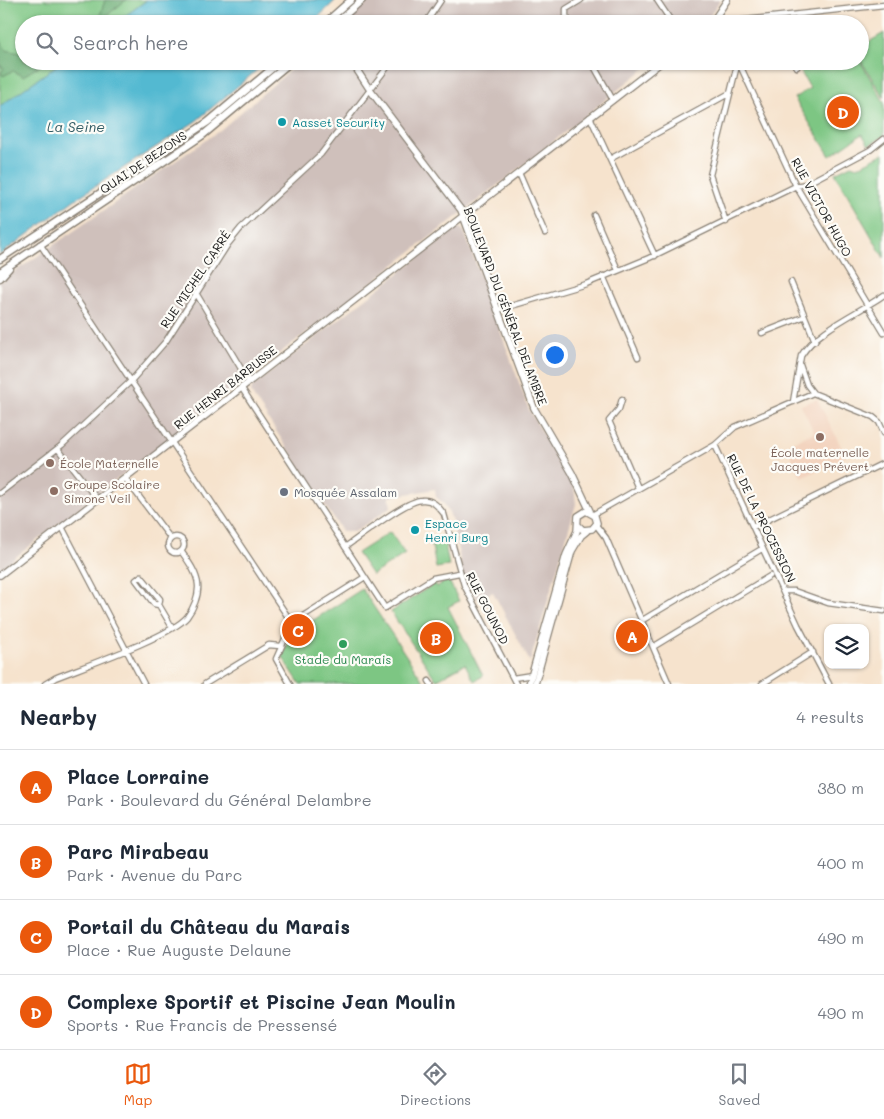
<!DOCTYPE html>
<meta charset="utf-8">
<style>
body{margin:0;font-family:Mali,sans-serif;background:#f2f2f3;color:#1f2937}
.controls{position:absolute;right:15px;bottom:15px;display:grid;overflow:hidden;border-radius:10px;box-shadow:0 1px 4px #0004}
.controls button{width:45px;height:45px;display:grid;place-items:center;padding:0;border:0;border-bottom:1px solid #e0e1e3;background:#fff;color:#1f2937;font:25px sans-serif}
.you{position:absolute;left:554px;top:354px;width:18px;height:18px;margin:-12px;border:4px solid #fff;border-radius:50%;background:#1a73e8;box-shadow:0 0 0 8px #1a73e833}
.badge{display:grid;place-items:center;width:32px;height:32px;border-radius:50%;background:#ea580c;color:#fff;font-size:16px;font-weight:700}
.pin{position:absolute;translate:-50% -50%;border:2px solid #fff;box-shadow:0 1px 5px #0006}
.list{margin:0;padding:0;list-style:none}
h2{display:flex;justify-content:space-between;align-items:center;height:65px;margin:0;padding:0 20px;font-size:21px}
h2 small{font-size:16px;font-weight:400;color:#747a83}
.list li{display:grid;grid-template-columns:32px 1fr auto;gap:15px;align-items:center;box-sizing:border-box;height:75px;padding:0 20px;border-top:1px solid #e0e1e3}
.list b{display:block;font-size:19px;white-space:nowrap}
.list p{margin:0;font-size:16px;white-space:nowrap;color:#747a83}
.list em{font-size:16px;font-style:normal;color:#747a83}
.icon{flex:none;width:28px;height:28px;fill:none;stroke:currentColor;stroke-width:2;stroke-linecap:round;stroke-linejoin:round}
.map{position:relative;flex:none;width:884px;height:684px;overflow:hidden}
.search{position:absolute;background:#fff;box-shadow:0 1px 4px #0004;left:15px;right:15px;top:15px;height:55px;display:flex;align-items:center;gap:12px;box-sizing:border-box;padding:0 18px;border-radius:28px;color:#747a83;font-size:19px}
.sheet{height:365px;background:#fff}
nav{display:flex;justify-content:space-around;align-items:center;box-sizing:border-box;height:70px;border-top:1px solid #e0e1e3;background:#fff;font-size:14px;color:#747a83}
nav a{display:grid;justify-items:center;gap:2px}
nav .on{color:#ea580c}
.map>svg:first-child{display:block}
.built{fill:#f3d4bf}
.industrial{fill:#cfc0bb}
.green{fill:#7dc683;stroke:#4c7150}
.forest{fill:#66ab71;stroke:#416446}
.water{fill:#53b9d1;stroke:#386a76}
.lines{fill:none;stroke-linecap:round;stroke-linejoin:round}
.street-casing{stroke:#898074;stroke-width:7}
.secondary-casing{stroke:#898074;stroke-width:8}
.primary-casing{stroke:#898074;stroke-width:9}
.street{stroke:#fff;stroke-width:4.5}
.secondary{stroke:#fff;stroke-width:5.5}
.primary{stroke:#fff;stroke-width:6}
.culture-dot{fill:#0f9aa8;stroke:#fdfcf7;stroke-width:2}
.education-dot{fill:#8d6e63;stroke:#fdfcf7;stroke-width:2}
.worship-dot{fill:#6b7280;stroke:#fdfcf7;stroke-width:2}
.leisure-dot{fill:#2e9e5b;stroke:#fdfcf7;stroke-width:2}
.labels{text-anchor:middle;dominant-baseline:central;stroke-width:4.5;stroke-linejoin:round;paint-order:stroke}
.culture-label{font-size:12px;fill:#0d838f;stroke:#fdfcf7;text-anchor:start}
.street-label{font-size:12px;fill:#1c1c1c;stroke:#fdfcf7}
.education-label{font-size:12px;fill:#785e54;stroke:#fdfcf7;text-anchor:start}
.worship-label{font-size:12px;fill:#5b616d;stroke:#fdfcf7;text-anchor:start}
.leisure-label{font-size:12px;fill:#27864d;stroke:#fdfcf7}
.water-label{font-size:14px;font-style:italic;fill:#325b64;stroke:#fdfcf7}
</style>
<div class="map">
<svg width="884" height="684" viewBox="0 0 884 684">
<rect width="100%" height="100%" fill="#fdfcf7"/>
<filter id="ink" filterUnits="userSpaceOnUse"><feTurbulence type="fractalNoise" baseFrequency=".02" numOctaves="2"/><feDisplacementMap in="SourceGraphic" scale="10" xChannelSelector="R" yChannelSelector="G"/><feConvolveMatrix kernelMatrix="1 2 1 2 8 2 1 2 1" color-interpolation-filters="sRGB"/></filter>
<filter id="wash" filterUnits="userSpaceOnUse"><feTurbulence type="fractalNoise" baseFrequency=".0096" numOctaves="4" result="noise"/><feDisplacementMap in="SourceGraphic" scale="20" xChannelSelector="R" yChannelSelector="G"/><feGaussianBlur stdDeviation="1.12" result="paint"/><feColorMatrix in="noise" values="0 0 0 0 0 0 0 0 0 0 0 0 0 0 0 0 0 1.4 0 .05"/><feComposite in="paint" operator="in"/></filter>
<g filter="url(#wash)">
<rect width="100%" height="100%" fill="#f6e3cd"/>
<path class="built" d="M817,399l29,57 -44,22 -16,-32 28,-14 -13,-27z"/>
<path class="industrial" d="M371,0h349l-11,17 -8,7h-357z
M301,61h353l-124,99 -530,409v-287l219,-151z
M458,227l6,4 65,179 45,76 2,18 -46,158 -37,-70 -15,7 -7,-7 -11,-24 1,-4 -10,-47 -7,-13 -8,-7 -1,-8 -46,8 2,10 -37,25 -12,-1 -91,-138 1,-6z"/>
<path class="green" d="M0,0h147l-33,24h-90v37h39l-63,45z
M884,33v65l-24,-39v-12z
M810,61h50l24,41v34l-15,9 -7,-11 -32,22 -36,-58 16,-10 -12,-21z
M884,153v105l-49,-85 16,-8 6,2z
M390,532l15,22 -33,21 -15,-22z
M444,538l5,28 -13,2 -5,-27z
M448,579l11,22 -11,6 35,69 -9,5 -9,-17 -29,16 -45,-68 44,-29 2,4z
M362,589l63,95h-125l-18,-28 11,-23z
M636,621l9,22 -17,8 -10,-22z"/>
<path class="forest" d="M105,0h21l-30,24h-15l3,-9 15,3z
M0,39l6,11 18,4v7h24l-25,15 -10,-5 -10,5 -2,-3 3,-5 -4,-2z"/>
<path class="water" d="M147,0h189l-25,24h-197z
M63,61h205l-72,60 -122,79 -74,55v-149z"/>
</g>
<g filter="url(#ink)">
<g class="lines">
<g class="street-casing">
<path id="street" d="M657,0l16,24
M714,21l12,1 158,-17
M425,24l16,-24
M571,24l-5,-8v-7l15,-9
M591,61l22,39
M738,61l58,125 88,147
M793,61l4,6
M590,117l65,139
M610,159l120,-66
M519,173l26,60
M594,215l24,55
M726,222l-16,-47 28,-114
M40,244l252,379
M603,276l35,81
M791,282l24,59
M196,293l53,89
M497,310l89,-26 63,-26 147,-72 10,-2 64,-34 14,-11
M762,333l41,-16
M800,365l7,20 6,8 60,24 6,5 5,11
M241,387l144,221 48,-30 26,-5
M622,399l-3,10 -10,12 29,67
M793,402l8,-46c15,-26 59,-44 83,-61
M715,445l83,180 31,59
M58,449l39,50
M125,478l46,61
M0,493l62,-48 69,-64 35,-40 62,-97 13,-16 80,-74 71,-93
M594,514l121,-69 20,-18 78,-34
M596,525l10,13 63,146
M62,527l82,157
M753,527l131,-64
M168 545a8 8 0 1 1 16 0a8 8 0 1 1-16 0Z
M345,547c15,-10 61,-47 77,-47 10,-1 16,6 22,14l20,71 52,99
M784,591h10l34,12 56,8
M159,605l-5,-1 -18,-24 5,-4 19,23 -1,6 13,22
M641,621l119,-71
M292,623l73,-46
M653,647l117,-71
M513,678l19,-3
M429,681l2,3
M45,684l10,-6c27,-11 115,-41 132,-61 6,-8 12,-21 11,-32 -1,-12 -10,-24 -17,-34
M205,684l64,-39 11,1
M290,684l-14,-25 16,-36
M762,684l51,-32"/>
</g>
<g class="secondary-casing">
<path id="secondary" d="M711,24l16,-24
M351,61l19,29 91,120 73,198 38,65 18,38
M0,575l663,-514
M529,684l37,-129 11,-24 1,-15 8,-5 9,5 2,7 -5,6 -9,1 -5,-5
M535,684l37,-133 9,-15 6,-5"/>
</g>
<g class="primary-casing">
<path id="primary" d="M324,24l27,-24
M335,24l27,-24
M0,259l208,-137 73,-61
M0,272l203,-137 89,-74
M0,278l9,-10"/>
</g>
<use href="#street" class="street"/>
<use href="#secondary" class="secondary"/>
<use href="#primary" class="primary"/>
</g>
</g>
<g class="culture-dot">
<circle cx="282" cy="122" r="5"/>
<circle cx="415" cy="530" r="5"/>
</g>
<g class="education-dot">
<circle cx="820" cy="437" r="5"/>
<circle cx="50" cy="463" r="5"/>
<circle cx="54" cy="491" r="5"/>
</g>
<circle class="worship-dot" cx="284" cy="492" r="5"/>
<circle class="leisure-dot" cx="343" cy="644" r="5"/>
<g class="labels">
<g class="culture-label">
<text x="292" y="122">Aasset Security</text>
<text x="425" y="523">Espace<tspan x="425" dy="14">Henri Burg</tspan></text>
</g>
<g class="street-label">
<text transform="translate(143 162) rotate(-34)">QUAI DE BEZONS</text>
<text transform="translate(822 207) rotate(61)">RUE VICTOR HUGO</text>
<text transform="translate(195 279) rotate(-56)">RUE MICHEL CARRÉ</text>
<text transform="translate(506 306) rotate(69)">BOULEVARD DU GÉNÉRAL DELAMBRE</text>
<text transform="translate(225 387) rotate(-38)">RUE HENRI BARBUSSE</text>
<text transform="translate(762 518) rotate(64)">RUE DE LA PROCESSION</text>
<text transform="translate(488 608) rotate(63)">RUE GOUNOD</text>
</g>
<g class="education-label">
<text x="820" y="452" text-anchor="middle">École maternelle<tspan x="820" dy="14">Jacques Prévert</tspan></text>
<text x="60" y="463">École Maternelle</text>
<text x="64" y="484">Groupe Scolaire<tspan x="64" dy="14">Simone Veil</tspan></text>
</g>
<g class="worship-label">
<text x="294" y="492">Mosquée Assalam</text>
</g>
<g class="leisure-label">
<text x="343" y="659">Stade du Marais</text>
</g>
<g class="water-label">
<text x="76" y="126">La Seine</text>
</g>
</g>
</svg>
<div class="controls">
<button><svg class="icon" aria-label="layers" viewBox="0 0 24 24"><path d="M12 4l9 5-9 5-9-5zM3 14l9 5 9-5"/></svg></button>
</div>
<div class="you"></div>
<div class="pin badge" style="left:632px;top:636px">A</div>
<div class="pin badge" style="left:436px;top:638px">B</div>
<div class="pin badge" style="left:298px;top:630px">C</div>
<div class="pin badge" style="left:843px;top:112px">D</div>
<div class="search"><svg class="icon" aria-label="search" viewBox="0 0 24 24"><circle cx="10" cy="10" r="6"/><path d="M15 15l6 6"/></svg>Search here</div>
</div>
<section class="sheet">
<h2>Nearby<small>4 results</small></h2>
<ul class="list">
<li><span class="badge">A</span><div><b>Place Lorraine</b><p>Park · Boulevard du Général Delambre</p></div><em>380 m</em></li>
<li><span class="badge">B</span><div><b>Parc Mirabeau</b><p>Park · Avenue du Parc</p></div><em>400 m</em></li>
<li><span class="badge">C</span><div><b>Portail du Château du Marais</b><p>Place · Rue Auguste Delaune</p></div><em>490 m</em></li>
<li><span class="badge">D</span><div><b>Complexe Sportif et Piscine Jean Moulin</b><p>Sports · Rue Francis de Pressensé</p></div><em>490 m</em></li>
</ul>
</section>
<nav>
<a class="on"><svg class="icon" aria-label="map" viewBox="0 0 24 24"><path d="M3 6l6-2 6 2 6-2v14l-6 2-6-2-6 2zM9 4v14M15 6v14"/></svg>Map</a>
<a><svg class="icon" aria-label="directions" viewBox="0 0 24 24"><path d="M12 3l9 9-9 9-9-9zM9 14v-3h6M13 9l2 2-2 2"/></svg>Directions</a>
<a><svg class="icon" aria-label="saved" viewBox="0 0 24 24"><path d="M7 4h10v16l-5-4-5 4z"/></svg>Saved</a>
</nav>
